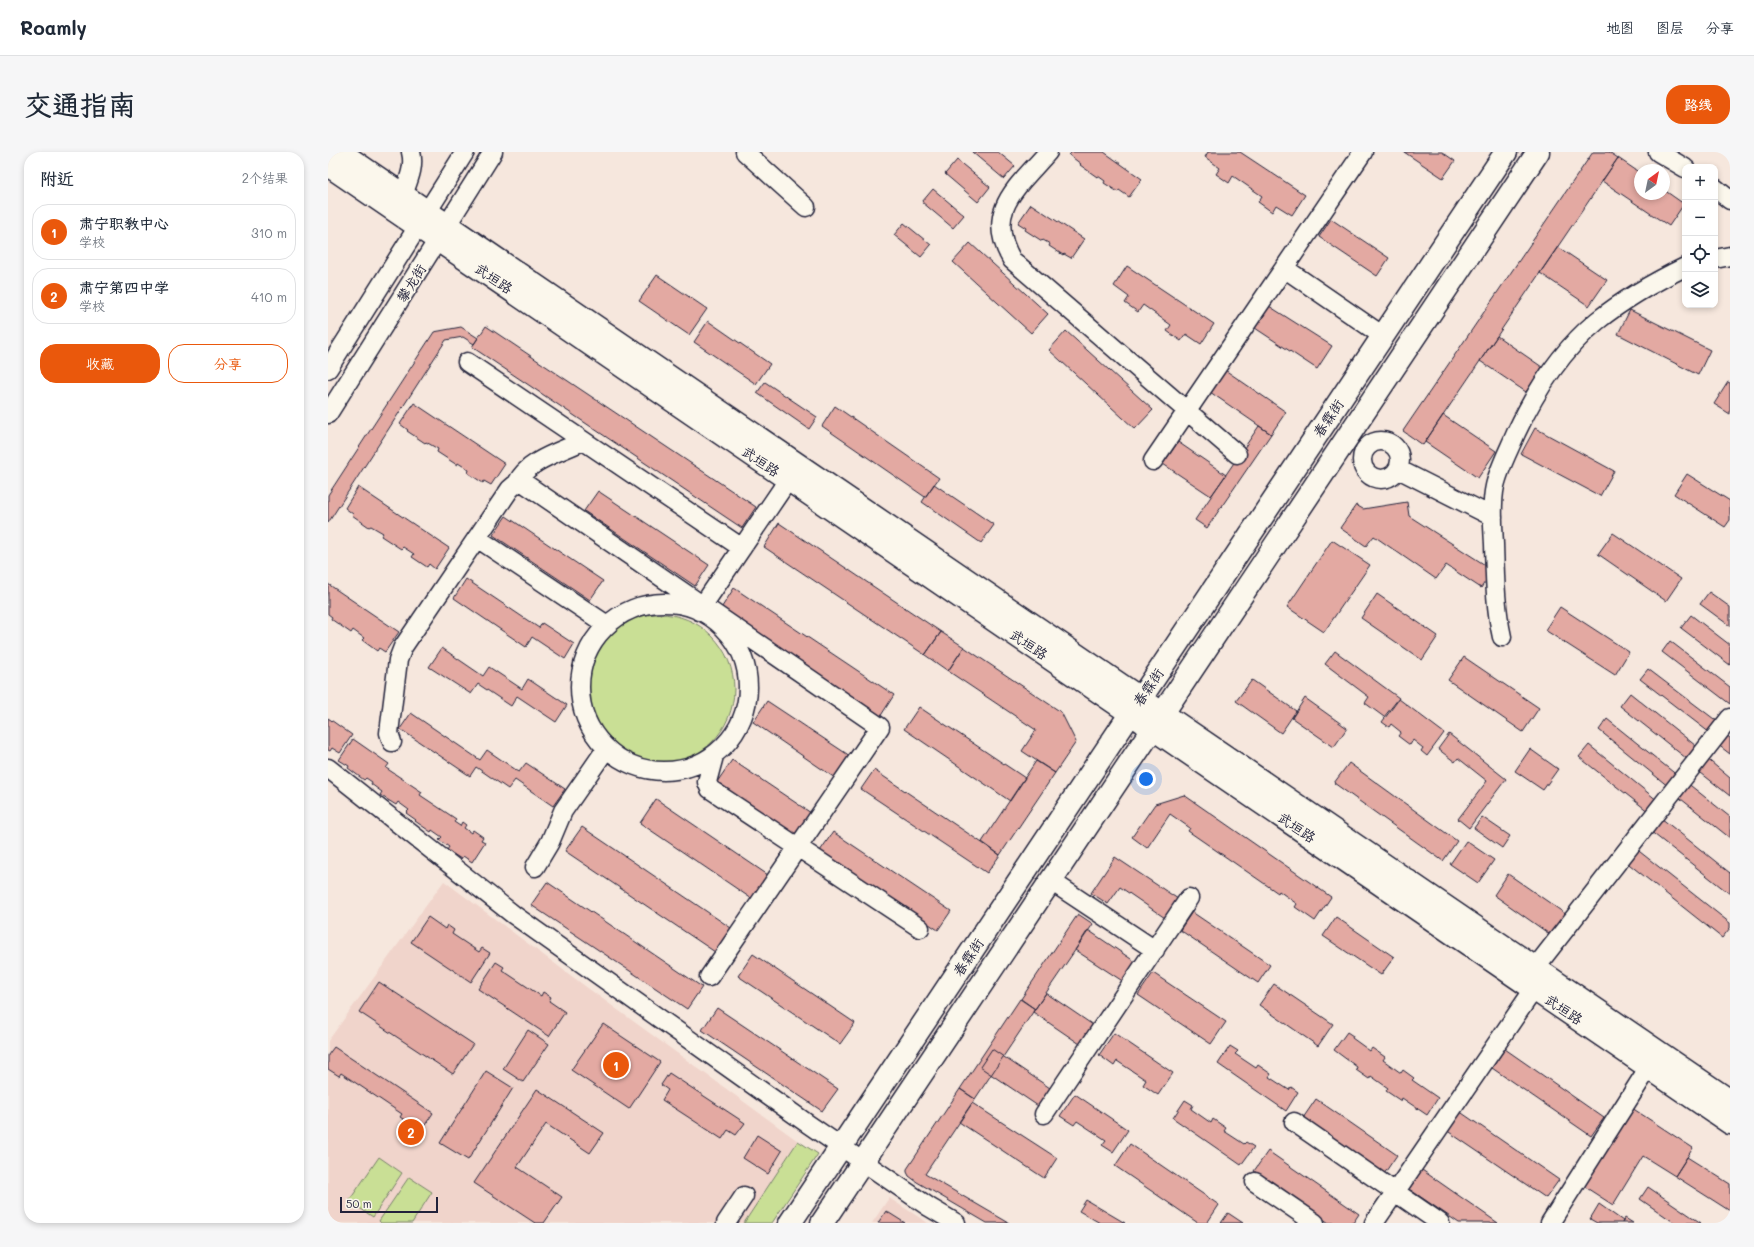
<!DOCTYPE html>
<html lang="zh">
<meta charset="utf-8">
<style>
body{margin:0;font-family:Mali,"LXGW WenKai TC",sans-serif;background:#f6f6f7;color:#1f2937}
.controls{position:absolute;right:12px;top:12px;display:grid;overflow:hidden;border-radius:8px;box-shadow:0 2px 6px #0003}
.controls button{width:36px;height:36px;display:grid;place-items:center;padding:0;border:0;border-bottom:1px solid #e0e1e3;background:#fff;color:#1f2937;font:20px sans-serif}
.compass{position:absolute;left:1306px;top:12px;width:36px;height:36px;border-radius:50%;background:#fff;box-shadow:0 2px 6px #0003;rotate:33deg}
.scale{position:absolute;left:12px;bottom:10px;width:98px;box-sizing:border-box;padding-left:4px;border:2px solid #22223b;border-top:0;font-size:11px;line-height:14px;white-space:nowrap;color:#22223b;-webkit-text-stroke:3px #fbf7ec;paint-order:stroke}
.you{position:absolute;left:818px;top:627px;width:14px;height:14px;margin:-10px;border:3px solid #fff;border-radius:50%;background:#1a73e8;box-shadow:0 0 0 6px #1a73e833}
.badge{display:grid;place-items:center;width:26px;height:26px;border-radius:50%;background:#ea580c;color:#fff;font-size:13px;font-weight:700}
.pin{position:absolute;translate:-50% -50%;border:2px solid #fff;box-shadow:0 1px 4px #0006}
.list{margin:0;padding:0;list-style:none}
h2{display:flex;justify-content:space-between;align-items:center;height:52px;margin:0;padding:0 16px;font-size:17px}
h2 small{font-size:13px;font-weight:400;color:#747a83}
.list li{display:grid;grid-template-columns:26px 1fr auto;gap:12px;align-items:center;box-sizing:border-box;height:56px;margin:0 8px 8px;padding:0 8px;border:1px solid #e0e1e3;border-radius:16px}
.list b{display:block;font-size:15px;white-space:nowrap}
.list p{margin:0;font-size:13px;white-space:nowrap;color:#747a83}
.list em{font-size:13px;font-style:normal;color:#747a83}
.actions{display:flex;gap:8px;padding:12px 16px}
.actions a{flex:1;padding:9px 0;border:1px solid #ea580c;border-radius:16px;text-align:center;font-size:14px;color:#ea580c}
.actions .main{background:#ea580c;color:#fff}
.icon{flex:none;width:22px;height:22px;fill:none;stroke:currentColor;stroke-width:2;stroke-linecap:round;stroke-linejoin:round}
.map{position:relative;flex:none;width:1402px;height:1071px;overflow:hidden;border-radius:16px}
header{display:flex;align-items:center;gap:24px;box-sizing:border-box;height:56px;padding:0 20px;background:#fff;border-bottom:1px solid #e0e1e3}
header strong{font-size:19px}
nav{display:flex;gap:22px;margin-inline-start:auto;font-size:14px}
.intro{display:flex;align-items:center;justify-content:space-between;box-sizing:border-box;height:96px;padding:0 24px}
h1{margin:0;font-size:28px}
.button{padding:10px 18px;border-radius:16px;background:#ea580c;color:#fff;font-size:14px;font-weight:700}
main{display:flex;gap:24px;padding:0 24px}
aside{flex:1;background:#fff;border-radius:16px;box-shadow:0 2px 6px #0003}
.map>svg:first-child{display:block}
.built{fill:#f0d4cb}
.green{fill:#c9df95;stroke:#768068}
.building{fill:#e3a9a2;stroke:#22223b}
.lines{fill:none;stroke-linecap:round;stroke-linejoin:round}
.minor-casing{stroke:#22223b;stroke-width:21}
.major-casing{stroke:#22223b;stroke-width:25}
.minor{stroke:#fbf7ec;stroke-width:18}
.major{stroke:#fbf7ec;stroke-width:22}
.labels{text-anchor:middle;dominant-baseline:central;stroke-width:3.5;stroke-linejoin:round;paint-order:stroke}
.street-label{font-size:14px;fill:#22223b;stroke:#fbf7ec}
</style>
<header>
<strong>Roamly</strong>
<nav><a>地图</a><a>图层</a><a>分享</a></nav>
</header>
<div class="intro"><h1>交通指南</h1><a class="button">路线</a></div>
<main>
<aside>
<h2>附近<small>2个结果</small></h2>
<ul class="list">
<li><span class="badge">1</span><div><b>肃宁职教中心</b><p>学校</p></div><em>310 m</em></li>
<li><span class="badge">2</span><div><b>肃宁第四中学</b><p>学校</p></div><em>410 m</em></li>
</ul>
<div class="actions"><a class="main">收藏</a><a>分享</a></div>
</aside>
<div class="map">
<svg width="1402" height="1071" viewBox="0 0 1402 1071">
<rect width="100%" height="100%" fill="#f6e7dd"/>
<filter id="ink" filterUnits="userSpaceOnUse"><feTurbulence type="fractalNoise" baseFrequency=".025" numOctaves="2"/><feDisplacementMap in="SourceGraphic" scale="8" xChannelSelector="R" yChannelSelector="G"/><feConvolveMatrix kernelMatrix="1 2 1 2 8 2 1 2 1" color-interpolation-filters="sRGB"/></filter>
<g filter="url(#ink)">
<path class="built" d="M116,729l145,108 209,152 -54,82h-416v-182z
M561,1046l39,25h-56z"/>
<path class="green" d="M256 537a75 75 0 1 1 150 0a75 75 0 1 1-150 0Z
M470,989l20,13 -46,69h-28z
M51,1005l23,16 -29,44 -24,-16z
M81,1025l23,15 -20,31h-31l-2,-2z"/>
<path class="building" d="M644,0h26l17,14 -11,13z
M744,0h32l38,27 -13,18 -10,-7 -1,2 -14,-9 1,-2 -7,-5 -1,1 -17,-12 1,-1 -12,-9z
M880,0h32l65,43 -13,20 -16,-10 -4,7 -14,-10 4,-6 -29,-20 -4,7 -13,-9 4,-6 -15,-11z
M1076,0h38l13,9 -12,17z
M1265,0h16l9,6 -195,287 -20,-14z
M1290,6l22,15v21h24v-4l20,14 -15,22 -67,-45z
M629,8l33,27 -12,15 -33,-28z
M605,37l31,26 -11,13 -31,-26z
M703,52l53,35 -13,19 -7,-4 -1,1 -14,-9 1,-2 -7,-4 -1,1 -17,-11 1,-2 -8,-5z
M1003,67l58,39 -12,18 -58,-39z
M576,71l27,22 -10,12 -27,-22z
M642,91l78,71 -17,19 -78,-71z
M1230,95l49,33 -18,26 -49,-33z
M799,114l87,58 -13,20 -15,-10 -5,7 -14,-10 4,-6 -28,-20 -5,7 -13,-9 4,-6 -15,-11z
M329,123l50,34 -18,26 -50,-34z
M941,154l63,40 -15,23 -62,-41z
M1302,158l80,40 -12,25 -80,-41z
M380,169l62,43 -14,20 -62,-42z
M158,174l270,181 -14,21 -270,-181z
M133,175l17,11 -4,6 -11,-7 -17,3 -118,183v-28l106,-163z
M738,179l87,79 -18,19 -86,-79z
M1169,184l45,31 -16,25 -46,-31z
M897,218l61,42 -15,22 -61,-42z
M437,230l52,35 -8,12 -52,-36z
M1400,230l2,1v31l-16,-10z
M86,251l91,61 -14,21 -7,-4 -1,2 -15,-10 1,-3 -11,-7 -1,2 -20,-13 1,-3 -12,-7 -1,1 -18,-12 1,-1 -8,-6z
M507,254l104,72 -14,19 -103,-71z
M1115,263l53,36 -18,27 -53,-36z
M931,274l12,8 -64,94 -12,-8z
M1207,276l79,43 -14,25 -79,-42z
M850,290l48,33 -15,21 -48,-32z
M1359,322l43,27v19l-5,7 -51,-33z
M606,332l60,41 -13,18 -59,-41z
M30,335l91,61 -14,21 -6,-5 -2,3 -15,-10 2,-3 -11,-7 -2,2 -20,-13 2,-3 -12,-7 -2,1 -17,-12 1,-1 -8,-6z
M270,339l111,74 -14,21 -111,-75z
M1079,350l2,14 84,54 -12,18 -35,-23 -10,14 -62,-43 -8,10 -26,-18 16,-23 7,4z
M178,364l97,65 -13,19 -97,-65z
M451,371l162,109 -16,23 -161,-108z
M1285,381l68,46 -15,22 -68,-47z
M1004,388l38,25 -46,67 -37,-25z
M138,427l73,49 3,-5 32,21 -9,15 -33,-22 -6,10 -72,-49z
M0,432l71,48 -14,20 -6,-4 -2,3 -15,-11 2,-2 -11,-8 -2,3 -20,-14 1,-2 -4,-3z
M406,436l160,107 -14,22 -160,-107z
M1381,440l21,15v19l-30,-22z
M1049,442l61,42 -16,24 -61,-42z
M1232,455l69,45 -14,23 -70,-45z
M1363,463l39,30v20l-49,-37z
M613,480l23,15 -16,24 -23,-16z
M1342,489l60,46v17l-68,-52z
M636,495l97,65 15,30 -21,31 -33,-22 14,-21 -88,-59z
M114,496l41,28 6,-9 33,22 6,-10 39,26 -11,17 -39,-26 -6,10 -33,-22 -7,10 -42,-27z
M1007,499l64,47 -15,19 -19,-14 4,-6 -44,-33z
M1136,505l75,51 -16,24 -75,-52z
M1320,517l70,53 -8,11 -70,-54z
M924,528l44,31 -15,22 -45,-32z
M1302,541l71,57 -10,12 -71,-56z
M977,546l42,30 -13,19 -42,-29z
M1071,547l45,34 -17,23 -6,-5 2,-3 -10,-8 -3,5 -12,-9 3,-4 -10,-8 -2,3 -7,-5z
M439,549l83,55 -15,22 -82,-56z
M591,555l106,71 -15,23 -106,-72z
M83,561l69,47 7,-10 32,22 7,-9 39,26 -12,17 -38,-26 -7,9 -32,-22 -6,9 -70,-47z
M0,566l24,17 -12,18 -8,-5 -2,3 -2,-1z
M1279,567l71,57 -9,11 -70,-57z
M1121,582l57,45 -37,49 -11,-9 29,-38 -29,-23 -3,4 -17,-13z
M1397,582l5,4v16l-13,-10z
M25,587l36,25 -3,4 36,24 -2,3 36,24 -2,3 6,4 2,-4 4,3 -2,3 7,5 2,-3 10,7 -2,3 4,2 -13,20 -9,-6 -2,3 -14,-9 2,-3 -10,-7 3,-3 -10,-7 -1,2 -16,-11 1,-1 -10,-7 3,-3 -11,-8 -2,3 -16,-10 2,-3 -11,-8 1,-2 -6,-4 -2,2 -16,-12 1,-2 -10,-6z
M1261,593l69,56 -9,11 -70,-55z
M1202,597l28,20 -15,21 -28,-19z
M1377,605l25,21v18l-34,-27z
M404,608l79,53 -15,23 -79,-54z
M708,609l19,12 -55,82 -18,-13z
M1021,611l108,78 -14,20 -109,-78z
M546,618l126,85 -13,18 -126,-84z
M1358,630l44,35v21l-54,-43z
M856,643l147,102 -16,24 -20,-14 2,-3 -18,-13 -1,2 -90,-62 2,-3 -20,-14 -23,34 -15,-11 23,-33z
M328,647l112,76 -16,24 -112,-76z
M1154,665l28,19 -8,12 -28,-20z
M1333,666l69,55v21l-80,-63z
M254,675l149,101 -16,24 -150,-101z
M505,680l118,79 -13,19 -118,-79z
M1138,689l28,19 -16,23 -28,-19z
M1307,696l95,75v5l-8,10 -97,-77z
M787,705l63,42 -13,19 -45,-31 -12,17 -17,-11z
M1180,722l62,43 -15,21 -61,-43z
M219,730l155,105 -15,22 -156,-104z
M864,760l78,53 -12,18 -78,-53z
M750,762l15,10 -58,85 -14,-10z
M100,765l17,12 2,-4 7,5 -2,4 27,18 3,-4 8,5 -19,29 -60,-40z
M1008,765l58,40 -13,18 -58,-39z
M760,778l49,33 -13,19 -49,-32z
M425,802l102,69 -15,21 -102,-68z
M168,810l8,5 -2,3 39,26 2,-4 8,5 -2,4 16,11 -16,24 -71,-47z
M825,821l73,49 -15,22 -73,-49z
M51,830l94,62 -20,30 -94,-62z
M946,832l59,40 -15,22 -59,-41z
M718,841l47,32 -13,19 -47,-32z
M692,847l15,10 -60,90 -15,-10z
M389,856l121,81 -16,22 -120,-81z
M275,872l57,38 -31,47 -58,-39z
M200,878l21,14 -26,38 -20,-13z
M1019,880l6,4 -1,2 18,13 2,-3 13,9 -2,3 18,13 2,-3 11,8 -2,2 26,18 -11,17 -25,-17 -1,3 -15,-10 2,-3 -17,-12 -2,3 -13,-9 1,-3 -23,-17z
M786,881l59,40 -15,22 -15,-10 3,-5 -29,-19 -3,5 -15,-11z
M902,894l8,5 -3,3 21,14 2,-3 13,9 -2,3 20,13 2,-3 7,5 -12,19 -68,-47z
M6,895l99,66 -12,18 -21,-14 2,-3 -61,-41 -2,3 -11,-7v-14z
M664,897l58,39 -12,18 -58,-39z
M1177,897l99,69 -13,18 -99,-68z
M158,919l27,17 -45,72 -28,-17z
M341,921l76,50 -9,12 -8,-5 -6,9 -60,-39 6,-10 -7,-5z
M209,937l67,44 -14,20 -44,-29 -29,43 45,30 -18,26h-9l-61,-40z
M632,937l15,10 -50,75 84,49h-22l-70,-41 -8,-6 -2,-4v-3z
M747,942l53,36 -15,22 -11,-7 4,-5 -29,-19 -3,4 -14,-9z
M988,947l81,56 -13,19 -81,-56z
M857,948l8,5 -2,4 20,14 2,-4 13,9 -2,3 20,13 2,-2 8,5 -13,18 -68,-47z
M644,951l85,55 -13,20 -85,-56z
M1304,956l61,40 -18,28 -32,-20 -30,49 -31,-20z
M1131,959l100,69 -13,18 -100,-68z
M429,983l25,16 -14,23 -25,-16z
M802,992l89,61 -12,18h-9l-83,-57z
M940,999l91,63 -6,9h-24l-75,-52z
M1359,1005l43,27v27l-55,-35z
M1094,1018l76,53h-39l-50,-34z
M1320,1035l53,36h-26l-35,-24z
M758,1048l39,23h-25l-21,-12z
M1271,1052l24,17 -1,2h-25l-7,-4z
M558,1059l19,12h-27z
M900,1061l15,10h-22z
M1297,1066l8,5h-11z"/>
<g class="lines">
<g class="minor-casing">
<path id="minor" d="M417,0l61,55
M720,0c-30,35 -65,59 -36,108l225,194
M1330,0l27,16
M1387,36l15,12
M75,43c5,-14 12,-28 8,-43
M1387,107l15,-3
M956,116l99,68
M139,210l275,186
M0,217l137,-217
M0,262l165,-262
M1034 308a19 19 0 1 1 38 0a19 19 0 1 1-38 0Z
M825,309l210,-309
M1070,317l95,48
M189,331c11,-23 43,-31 66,-42
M149,386l130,87
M252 535a84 84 0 1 1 168 0a84 84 0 1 1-168 0Z
M371,459l89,-131
M1174,485c-7,-31 -7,-62 -8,-93 -1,-19 -3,-40 1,-58 4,-18 14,-36 21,-53 19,-41 46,-83 81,-112 25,-20 59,-40 88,-54
M64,590l-3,-9 9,-73 5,-13 107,-158 7,-6h7l356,244 -171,250
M386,604l-7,26 3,7 210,139
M0,616l186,147 294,209 121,83 27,16
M207,715l15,-25 13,-31 43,-62
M723,729l104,69
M1207,816l195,-250
M716,962l145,-216
M966,970l146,101
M927,1030l60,41
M398,1071l18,-27
M1046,1071l160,-234
M1222,1071l99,-156"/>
</g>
<g class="major-casing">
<path id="major" d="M12,0l1390,949
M0,13l1402,958
M462,1071l716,-1071
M494,1071l716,-1071"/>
</g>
<use href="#minor" class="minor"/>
<use href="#major" class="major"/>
</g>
</g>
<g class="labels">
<g class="street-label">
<text transform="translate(166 126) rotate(34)">武垣路</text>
<text transform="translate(83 131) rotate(-58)">攀龙街</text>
<text transform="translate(1000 266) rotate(-56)">春霖街</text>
<text transform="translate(433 309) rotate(34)">武垣路</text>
<text transform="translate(701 492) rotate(34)">武垣路</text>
<text transform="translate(820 535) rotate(-56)">春霖街</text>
<text transform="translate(969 675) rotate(34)">武垣路</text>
<text transform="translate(640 805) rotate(-56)">春霖街</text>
<text transform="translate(1236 857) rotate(34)">武垣路</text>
</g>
</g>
</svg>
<div class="controls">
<button>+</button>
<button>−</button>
<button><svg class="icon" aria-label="locate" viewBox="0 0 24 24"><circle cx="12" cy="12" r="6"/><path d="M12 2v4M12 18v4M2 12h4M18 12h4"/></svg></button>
<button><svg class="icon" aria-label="layers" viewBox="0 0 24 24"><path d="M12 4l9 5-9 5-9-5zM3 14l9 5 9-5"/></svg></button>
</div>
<svg class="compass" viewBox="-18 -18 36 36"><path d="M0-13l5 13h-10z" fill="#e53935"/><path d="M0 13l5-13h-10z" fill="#747a83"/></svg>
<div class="scale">50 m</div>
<div class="you"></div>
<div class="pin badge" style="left:288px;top:913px">1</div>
<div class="pin badge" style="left:83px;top:980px">2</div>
</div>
</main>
